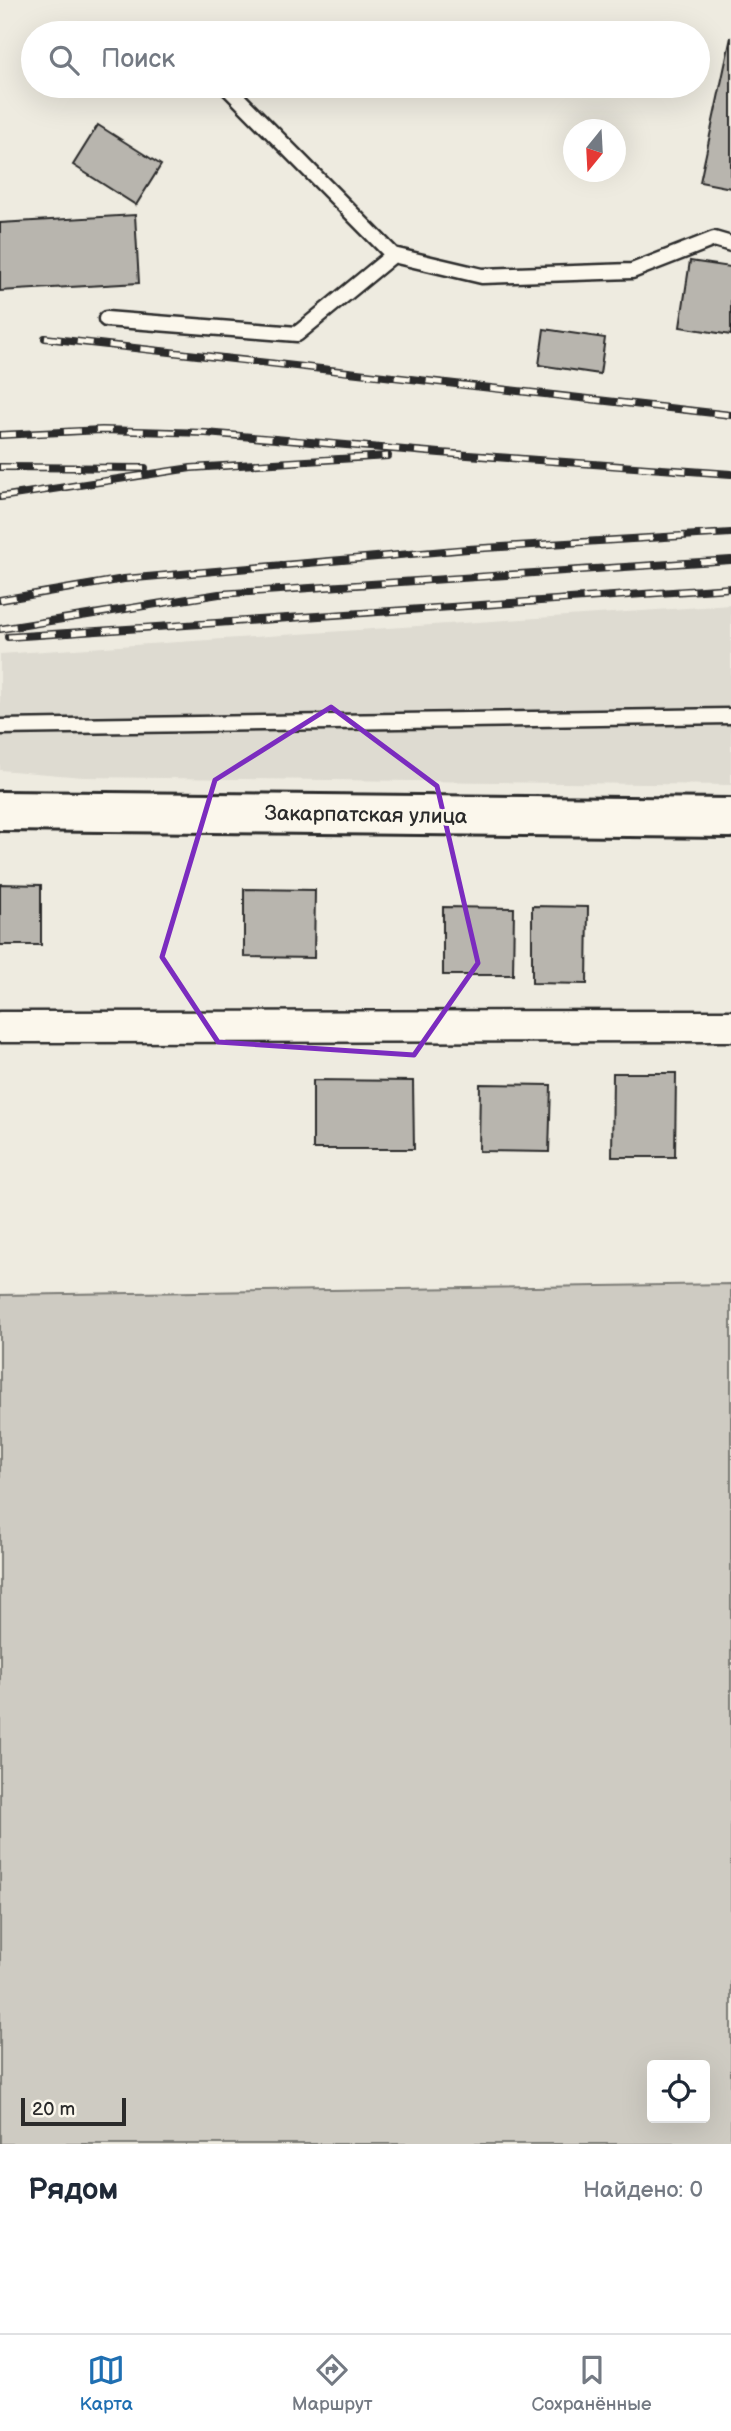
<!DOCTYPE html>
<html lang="ru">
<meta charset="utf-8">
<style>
body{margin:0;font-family:"Balsamiq Sans",sans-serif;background:#f2f2f3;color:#1f2937}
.controls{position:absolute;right:21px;bottom:21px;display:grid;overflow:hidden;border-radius:7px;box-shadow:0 7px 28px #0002}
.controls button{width:63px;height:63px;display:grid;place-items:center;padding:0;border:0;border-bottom:2px solid #e0e1e3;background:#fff;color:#1f2937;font:35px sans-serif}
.compass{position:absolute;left:563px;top:119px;width:63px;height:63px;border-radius:50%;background:#fff;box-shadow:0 7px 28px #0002;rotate:198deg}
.scale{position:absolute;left:21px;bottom:18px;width:105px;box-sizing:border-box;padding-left:7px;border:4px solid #2b2b2b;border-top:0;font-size:19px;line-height:24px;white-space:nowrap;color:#2b2b2b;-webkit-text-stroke:5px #fbf7ec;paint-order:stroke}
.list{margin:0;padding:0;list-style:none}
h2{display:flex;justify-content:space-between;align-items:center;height:91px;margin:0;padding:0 28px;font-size:30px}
h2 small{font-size:23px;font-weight:400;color:#747a83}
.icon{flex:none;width:38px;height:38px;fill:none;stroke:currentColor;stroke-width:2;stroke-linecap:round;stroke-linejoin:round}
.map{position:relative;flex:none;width:731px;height:2144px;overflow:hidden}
.search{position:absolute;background:#fff;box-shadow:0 7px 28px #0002;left:21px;right:21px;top:21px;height:77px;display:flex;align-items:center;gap:18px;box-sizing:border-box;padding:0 24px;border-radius:38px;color:#747a83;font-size:26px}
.sheet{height:189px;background:#fff}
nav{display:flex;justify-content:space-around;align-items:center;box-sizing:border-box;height:98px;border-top:2px solid #e0e1e3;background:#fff;font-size:19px;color:#747a83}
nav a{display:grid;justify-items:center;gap:4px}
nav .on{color:#1f6fb2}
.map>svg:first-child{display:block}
.built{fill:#dedbd1}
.green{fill:#cecbc2;stroke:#7c7b76;stroke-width:2;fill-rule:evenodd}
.building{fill:#b8b5ae;stroke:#2b2b2b;stroke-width:2}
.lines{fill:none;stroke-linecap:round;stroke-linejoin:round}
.lane-casing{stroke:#2b2b2b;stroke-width:19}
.street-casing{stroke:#2b2b2b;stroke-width:35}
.secondary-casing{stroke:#2b2b2b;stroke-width:44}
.lane{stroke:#fbf7ec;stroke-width:14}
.street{stroke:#fbf7ec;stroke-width:30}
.secondary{stroke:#fbf7ec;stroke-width:38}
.rail-casing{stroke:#2b2b2b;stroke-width:8}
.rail{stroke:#fbf7ec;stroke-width:5;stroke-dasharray:16;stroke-linecap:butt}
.marked{fill:none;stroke:#7b2cbf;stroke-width:5;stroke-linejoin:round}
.labels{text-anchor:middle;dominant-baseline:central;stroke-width:6;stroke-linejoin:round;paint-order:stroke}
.street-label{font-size:21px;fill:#2b2b2b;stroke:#fbf7ec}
</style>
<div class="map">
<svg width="731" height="2144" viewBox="0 0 731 2144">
<rect width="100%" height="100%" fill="#eeebe0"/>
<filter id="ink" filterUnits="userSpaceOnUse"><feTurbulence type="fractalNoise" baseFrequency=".0143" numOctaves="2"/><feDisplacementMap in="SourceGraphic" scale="14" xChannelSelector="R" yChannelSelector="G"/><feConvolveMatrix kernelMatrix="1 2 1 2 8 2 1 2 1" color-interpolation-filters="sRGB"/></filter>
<g filter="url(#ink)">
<path class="built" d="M731,605v180l-648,-8 -83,-7v-116z"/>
<path class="green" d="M731,1284v860h-731v-849zM652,2065h53v53h-53z"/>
<path class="building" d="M731,37v151l-31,-6z
M98,125l63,40 -25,40 -63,-40z
M135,215l4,68 -139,8v-68z
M690,261l41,6v68l-51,-8z
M544,329l61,9 -5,36 -61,-9z
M0,884l41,1v60h-41z
M244,889l71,1 -1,68 -70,-1z
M532,906l56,1 -1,77 -55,-1z
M443,907l71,1 -1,67h-70z
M613,1073h63l-1,84h-63z
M313,1080l100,1 1,68h-101z
M480,1084l71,1 -2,67 -70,-1z"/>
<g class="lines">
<g class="lane-casing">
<path id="lane" d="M226,86l167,169 89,21 150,-5 82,-32 17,5
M106,319l191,15 96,-79
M0,727l731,-11"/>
</g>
<g class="street-casing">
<path id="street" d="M0,1027l731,-1"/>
</g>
<g class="secondary-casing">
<path id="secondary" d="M0,811l731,7"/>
</g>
<use href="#lane" class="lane"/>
<use href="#street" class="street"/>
<use href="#secondary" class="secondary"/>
<g class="rail-casing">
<path id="rail" d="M45,338l686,77
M0,435l102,-5 104,3 234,20 291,21
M0,467l145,1
M0,497l191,-29 197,-12
M0,600l124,-21 344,-30 263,-16
M0,629l219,-35 512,-34
M8,637l723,-49"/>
</g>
<use href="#rail" class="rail"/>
</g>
</g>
<path class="marked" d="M331,707l106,79 41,177 -64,92 -196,-13 -56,-85 53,-177z"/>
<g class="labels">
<g class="street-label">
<text transform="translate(366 815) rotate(1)">Закарпатская улица</text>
</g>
</g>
</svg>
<div class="controls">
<button><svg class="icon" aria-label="locate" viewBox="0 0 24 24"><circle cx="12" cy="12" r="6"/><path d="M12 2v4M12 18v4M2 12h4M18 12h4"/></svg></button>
</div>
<svg class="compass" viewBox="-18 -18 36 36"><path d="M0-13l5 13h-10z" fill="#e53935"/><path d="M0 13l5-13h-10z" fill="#747a83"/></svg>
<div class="scale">20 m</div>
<div class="search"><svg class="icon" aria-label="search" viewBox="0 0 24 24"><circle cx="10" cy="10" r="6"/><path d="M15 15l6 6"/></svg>Поиск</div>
</div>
<section class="sheet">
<h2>Рядом<small>Найдено: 0</small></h2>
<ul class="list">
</ul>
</section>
<nav>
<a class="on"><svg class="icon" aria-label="map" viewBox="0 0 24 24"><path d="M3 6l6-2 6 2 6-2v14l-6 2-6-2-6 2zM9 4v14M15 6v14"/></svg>Карта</a>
<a><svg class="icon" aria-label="directions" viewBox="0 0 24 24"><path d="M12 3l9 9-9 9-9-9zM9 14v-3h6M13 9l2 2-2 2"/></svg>Маршрут</a>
<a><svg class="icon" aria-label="saved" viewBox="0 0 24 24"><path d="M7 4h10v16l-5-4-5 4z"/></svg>Сохранённые</a>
</nav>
